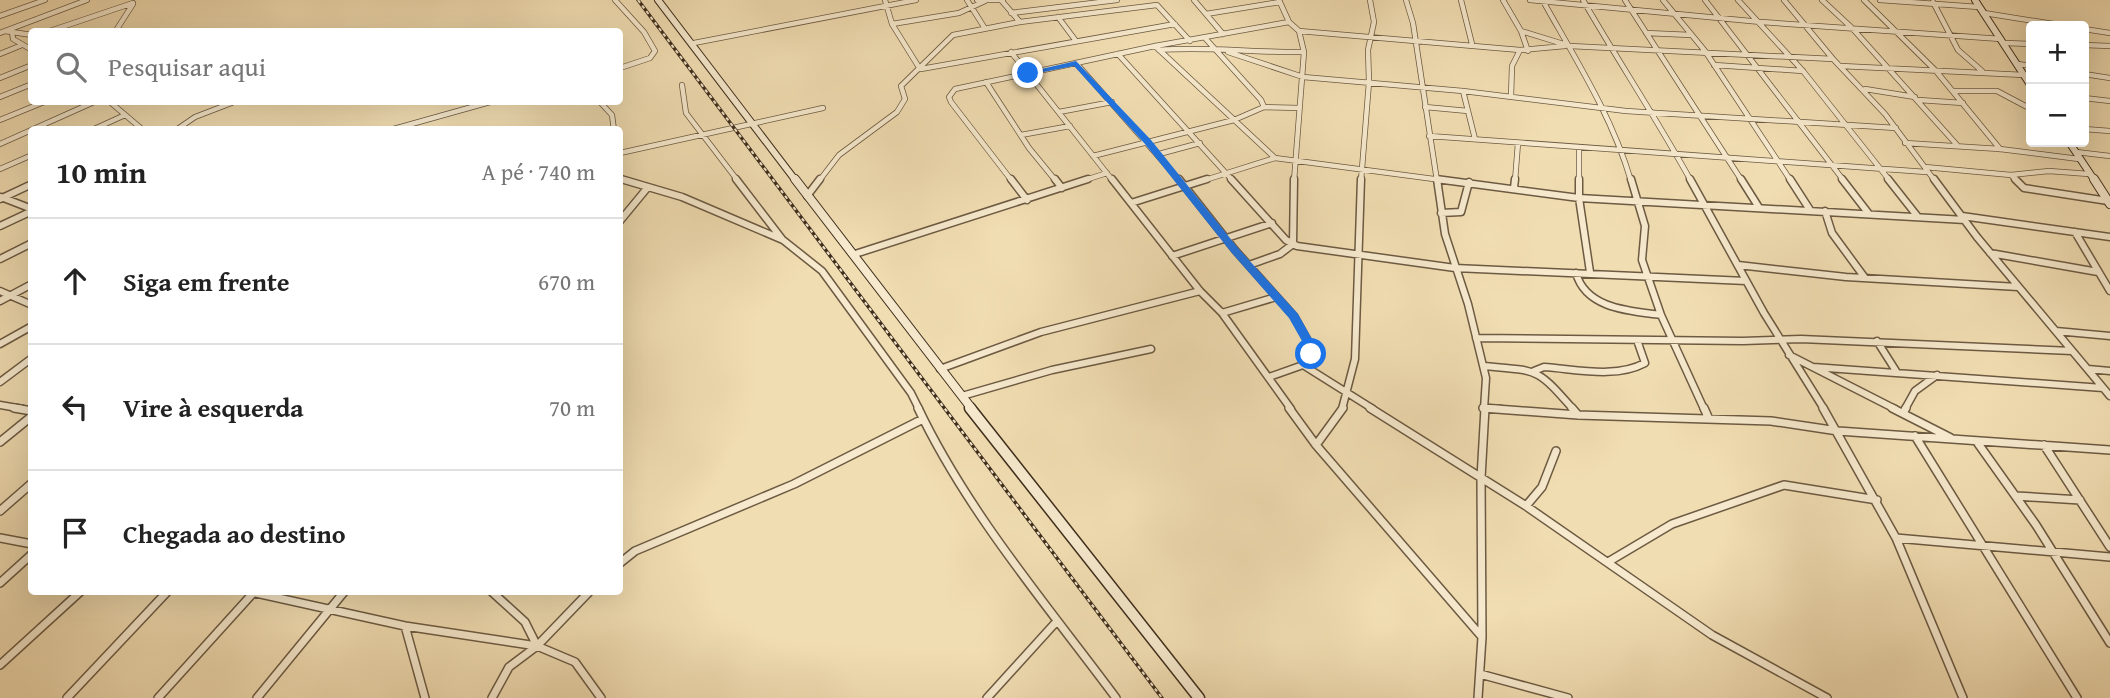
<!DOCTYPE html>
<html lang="pt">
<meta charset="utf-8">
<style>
body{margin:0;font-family:"Gentium Book Plus",serif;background:#f2f2f2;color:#222}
.controls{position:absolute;right:21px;top:21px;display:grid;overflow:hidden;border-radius:7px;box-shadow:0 7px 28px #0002}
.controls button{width:63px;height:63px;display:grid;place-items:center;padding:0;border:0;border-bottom:2px solid #e0e0e0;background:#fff;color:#222;font:35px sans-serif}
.stop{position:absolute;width:21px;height:21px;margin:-16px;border:5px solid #1a73e8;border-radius:50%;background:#fff}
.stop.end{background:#1a73e8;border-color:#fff;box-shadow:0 2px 7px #0008}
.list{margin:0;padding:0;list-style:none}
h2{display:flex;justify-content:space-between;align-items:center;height:91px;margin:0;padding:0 28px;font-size:30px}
h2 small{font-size:23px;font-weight:400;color:#767676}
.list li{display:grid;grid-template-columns:46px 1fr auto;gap:21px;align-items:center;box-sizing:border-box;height:126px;padding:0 28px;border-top:2px solid #e0e0e0}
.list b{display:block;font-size:26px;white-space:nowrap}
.list em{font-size:23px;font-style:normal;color:#767676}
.icon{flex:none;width:38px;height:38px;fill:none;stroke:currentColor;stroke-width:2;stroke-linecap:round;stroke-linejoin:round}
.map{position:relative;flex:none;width:2110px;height:698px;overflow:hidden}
.search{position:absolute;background:#fff;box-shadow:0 7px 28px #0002;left:28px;top:28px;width:595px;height:77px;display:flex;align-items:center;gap:18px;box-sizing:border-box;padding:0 24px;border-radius:7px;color:#767676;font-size:26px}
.panel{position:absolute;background:#fff;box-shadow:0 7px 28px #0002;left:28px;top:126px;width:595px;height:469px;border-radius:7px}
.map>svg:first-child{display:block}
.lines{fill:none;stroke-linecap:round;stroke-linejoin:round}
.street-far2-casing{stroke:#6c5a42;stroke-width:6}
.street-far1-casing{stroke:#6c5a42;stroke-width:9}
.street-casing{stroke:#6c5a42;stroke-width:10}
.secondary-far2-casing{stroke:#3f2e1c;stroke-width:8}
.secondary-far1-casing{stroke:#3f2e1c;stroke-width:10}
.secondary-casing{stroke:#3f2e1c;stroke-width:13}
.street-far2{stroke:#f6e9cd;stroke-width:4.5}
.street-far1{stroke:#f6e9cd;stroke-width:6}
.street{stroke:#f6e9cd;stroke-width:7}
.secondary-far2{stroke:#f6e9cd;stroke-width:6}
.secondary-far1{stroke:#f6e9cd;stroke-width:8}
.secondary{stroke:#f6e9cd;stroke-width:10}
.rail-casing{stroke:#3f2e1c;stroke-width:3.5}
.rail{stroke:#f6e9cd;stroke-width:2;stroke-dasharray:3.5;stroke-linecap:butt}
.route{fill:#1a73e8}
</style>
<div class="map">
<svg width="2110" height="698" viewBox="0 0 2110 698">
<rect width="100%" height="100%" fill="#f1ddb2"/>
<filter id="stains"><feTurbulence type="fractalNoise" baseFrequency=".00286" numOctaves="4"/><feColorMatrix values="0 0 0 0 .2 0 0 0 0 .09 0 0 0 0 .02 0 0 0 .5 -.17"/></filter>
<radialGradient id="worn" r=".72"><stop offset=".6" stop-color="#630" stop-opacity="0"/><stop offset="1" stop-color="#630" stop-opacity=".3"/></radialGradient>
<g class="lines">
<g class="street-far2-casing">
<path id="street-far2" d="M615,0l29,32 11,19 -5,7 -30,10
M885,0l7,24 28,45
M967,0l17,27
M977,0h26
M1001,0l19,22
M1194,0l29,34
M1279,0l10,22 10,9 5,21 -10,129
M1406,0l7,23 24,158
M1461,0l11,44
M1503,0l18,31 7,20
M1530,0l231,22 240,17
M1583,0c35,61 74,119 108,181
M1625,0l117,181
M1663,0l42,51 86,130
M1705,0l139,181
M1738,0l65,71 87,110
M1784,0l49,59 52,55 50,67
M1822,0l30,28 105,117
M1864,0l72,71 64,78
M1880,0l99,7
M1543,1c33,59 69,115 88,180
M1933,2l25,48 24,21
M1011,13l106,-13
M1984,13l82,13
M1206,14l74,-12
M0,16l45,-16
M1058,17l18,24
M892,24l67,-11 26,-12
M2084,29l26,4
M5,31l7,1 1,7 19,11
M1299,31l221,19
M1521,31l49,15 263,13
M12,32l20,3
M47,32l86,-29
M115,32l18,-28
M0,33l87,-33
M1646,33l45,2
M1205,38l56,62 3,7
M694,43l222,-43
M2005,43l26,1
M2084,45l26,1
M1155,46l120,112
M1159,50c48,-4 97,3 145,2
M1011,52l102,129
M1228,52l75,25 160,14 163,20 270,17
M0,54l22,-9
M1118,54l115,127
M1076,63l104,118
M2018,64l13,2
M1714,65l89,6
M1841,66l183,9
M921,69l254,-45
M2084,74l26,4
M0,78l32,-13
M986,82l43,66 27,33
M682,85l4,28 52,68
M1865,89l50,8
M1463,91l12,48
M1954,91h43l34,18
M0,97l32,-13
M1511,97l1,-31 8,-16 45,-4
M2084,98l26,3
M1919,100l44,3
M110,102l33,28
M600,102l12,13 2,15
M1425,107l43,4
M1059,112l53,-10
M0,120l44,-18
M2084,129l26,2
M92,130l33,-15
M176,130l19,-13 39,-15
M390,130l100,-28
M1021,135l49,-9
M1429,136l497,36
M1905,143l95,6 79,10
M0,144l94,-42
M1579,147v34
M2076,152l34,4
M620,153l203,-45
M1159,154l41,-11
M1093,156l141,-36 30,-13 35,1
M1925,167l86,8 38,-4 40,3
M0,169l32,-14
M2011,175l6,6
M620,179l7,2
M819,181l20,-26 58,-43 8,-13 -4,-13 52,-51 67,-13 137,-17 33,36
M1012,181l-61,-79 -2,-5 6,-8 200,-43 134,-24
M1082,181l25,-8
M1202,181l73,-23 174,23
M1361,181l8,-99 -1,-32 6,-28 -4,-22
M1515,181l3,-38"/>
</g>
<g class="street-far1-casing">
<path id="street-far1" d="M621,179l61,18 101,43 39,31 89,122 8,16
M736,179l46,60
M1011,179l16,21
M1055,179l7,9
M1112,179l88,112 22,22 69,96
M1179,179l56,71 59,66 18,32 -9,17 -34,12
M1231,179l55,61 11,6 158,22 291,13
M1436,179l143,19 386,22
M1437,179l8,55 23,70 18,74 -2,31
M1579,179v19l11,74
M1631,179l14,47 -3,34 19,55 43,94
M1690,179l74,134 60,96
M1741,179l17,27
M1790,179l20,31
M1842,179l27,35
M1888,179l30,38
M1934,179l43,58 133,159
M2015,179l9,9 84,13
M1514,188l1,-9
M807,196l13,-17
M1,197l31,12
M0,199l32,-15
M1131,203l76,-24
M1825,211l7,22 33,45
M1441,213l20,-1 8,-30
M1962,216l148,21
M620,221l28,-34
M0,226l32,-15
M2075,232l35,59
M1990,253l108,19
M855,254l233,-75
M1172,256l100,-33
M0,259l32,-16
M1249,265l31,-11 13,-10 1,-65
M1738,265l108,12 172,10
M1576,273c10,36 54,38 85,42
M0,291l32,14
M0,301l32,-17
M1222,313l54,-16
M2056,331l54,5
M1476,338l267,3 58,-2 271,12
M1877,341l19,30
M0,344l32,-18
M1789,355l106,54
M1303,365l70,44
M1484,366c55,5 52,1 89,43
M1813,367l290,21
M940,369l101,-37 159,-41
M2088,369l22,2
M1534,371l10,-4c32,2 71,12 101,-4l-8,-23
M0,382l32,-24
M962,396l90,-26 99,-21
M0,405l23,4
M1483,408l18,1
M1342,409l13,-50 6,-180
M1905,409l10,-18 22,-16"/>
</g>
<g class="street-casing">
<path id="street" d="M14,408l18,3
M918,408c50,105 129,197 198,290
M1289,408l27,37 166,192 -4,61
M1370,408l156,98 186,129 115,63
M1483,408l95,7 193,6 67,10 272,19
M1572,408l6,7
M1704,408l4,9
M1823,408l73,130 67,160
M1892,408l59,30
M1903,413l3,-5
M1915,436l162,262
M0,442l32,-26
M1977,442l59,83 74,118
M1316,445l27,-37
M2044,445l66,102
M2016,496l64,4
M1526,506l16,-19 14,-36
M0,511l32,-28
M0,538l32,6
M1896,538l214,19
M1608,562l64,-38 112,-39 93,15
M620,563l15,-12 159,-67 127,-64
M0,583l32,-29
M251,592l154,34 132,20
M492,592l33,30 12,24 38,16 26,36
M405,626l20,72
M1482,637l-1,-159 4,-70
M0,665l80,-73
M1480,674l88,24
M67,698l100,-106
M158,698l96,-106
M257,698l87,-106
M492,698l17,-31 28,-21 52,-54
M987,698l70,-77"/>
</g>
<g class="secondary-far2-casing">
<path id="secondary-far2" d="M658,0l138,181
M1975,0l56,86
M2069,142l26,39"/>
</g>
<g class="secondary-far1-casing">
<path id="secondary-far1" d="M795,179l177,230
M2094,179l16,25"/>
</g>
<g class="secondary-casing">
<path id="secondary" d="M970,408l229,290"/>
</g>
<use href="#street-far2" class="street-far2"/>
<use href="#street-far1" class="street-far1"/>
<use href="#street" class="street"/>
<use href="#secondary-far2" class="secondary-far2"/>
<use href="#secondary-far1" class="secondary-far1"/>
<use href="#secondary" class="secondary"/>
<g class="rail-casing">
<path id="rail" d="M638,0l524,698"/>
</g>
<use href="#rail" class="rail"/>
</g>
<path class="route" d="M1076,61l75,79 87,108 60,66 19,34 -2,9h-8l-1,-9 -17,-30 -58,-66 -86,-108 -71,-78 -46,9 -4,-2z"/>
<rect width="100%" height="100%" filter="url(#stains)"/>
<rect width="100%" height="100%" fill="url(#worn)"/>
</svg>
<div class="controls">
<button>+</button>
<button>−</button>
</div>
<div class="stop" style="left:1311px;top:354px"></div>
<div class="stop end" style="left:1028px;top:73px"></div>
<div class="search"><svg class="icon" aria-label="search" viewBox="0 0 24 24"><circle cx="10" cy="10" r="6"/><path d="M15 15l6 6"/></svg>Pesquisar aqui</div>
<section class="panel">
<h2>10 min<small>A pé · 740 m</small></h2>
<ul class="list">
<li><svg class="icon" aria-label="ahead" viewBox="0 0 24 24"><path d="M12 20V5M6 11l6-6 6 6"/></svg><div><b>Siga em frente</b></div><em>670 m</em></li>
<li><svg class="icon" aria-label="left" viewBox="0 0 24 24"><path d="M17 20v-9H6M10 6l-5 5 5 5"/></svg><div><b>Vire à esquerda</b></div><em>70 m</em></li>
<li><svg class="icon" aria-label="arrive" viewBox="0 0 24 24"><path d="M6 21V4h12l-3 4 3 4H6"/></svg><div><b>Chegada ao destino</b></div></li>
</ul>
</section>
</div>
